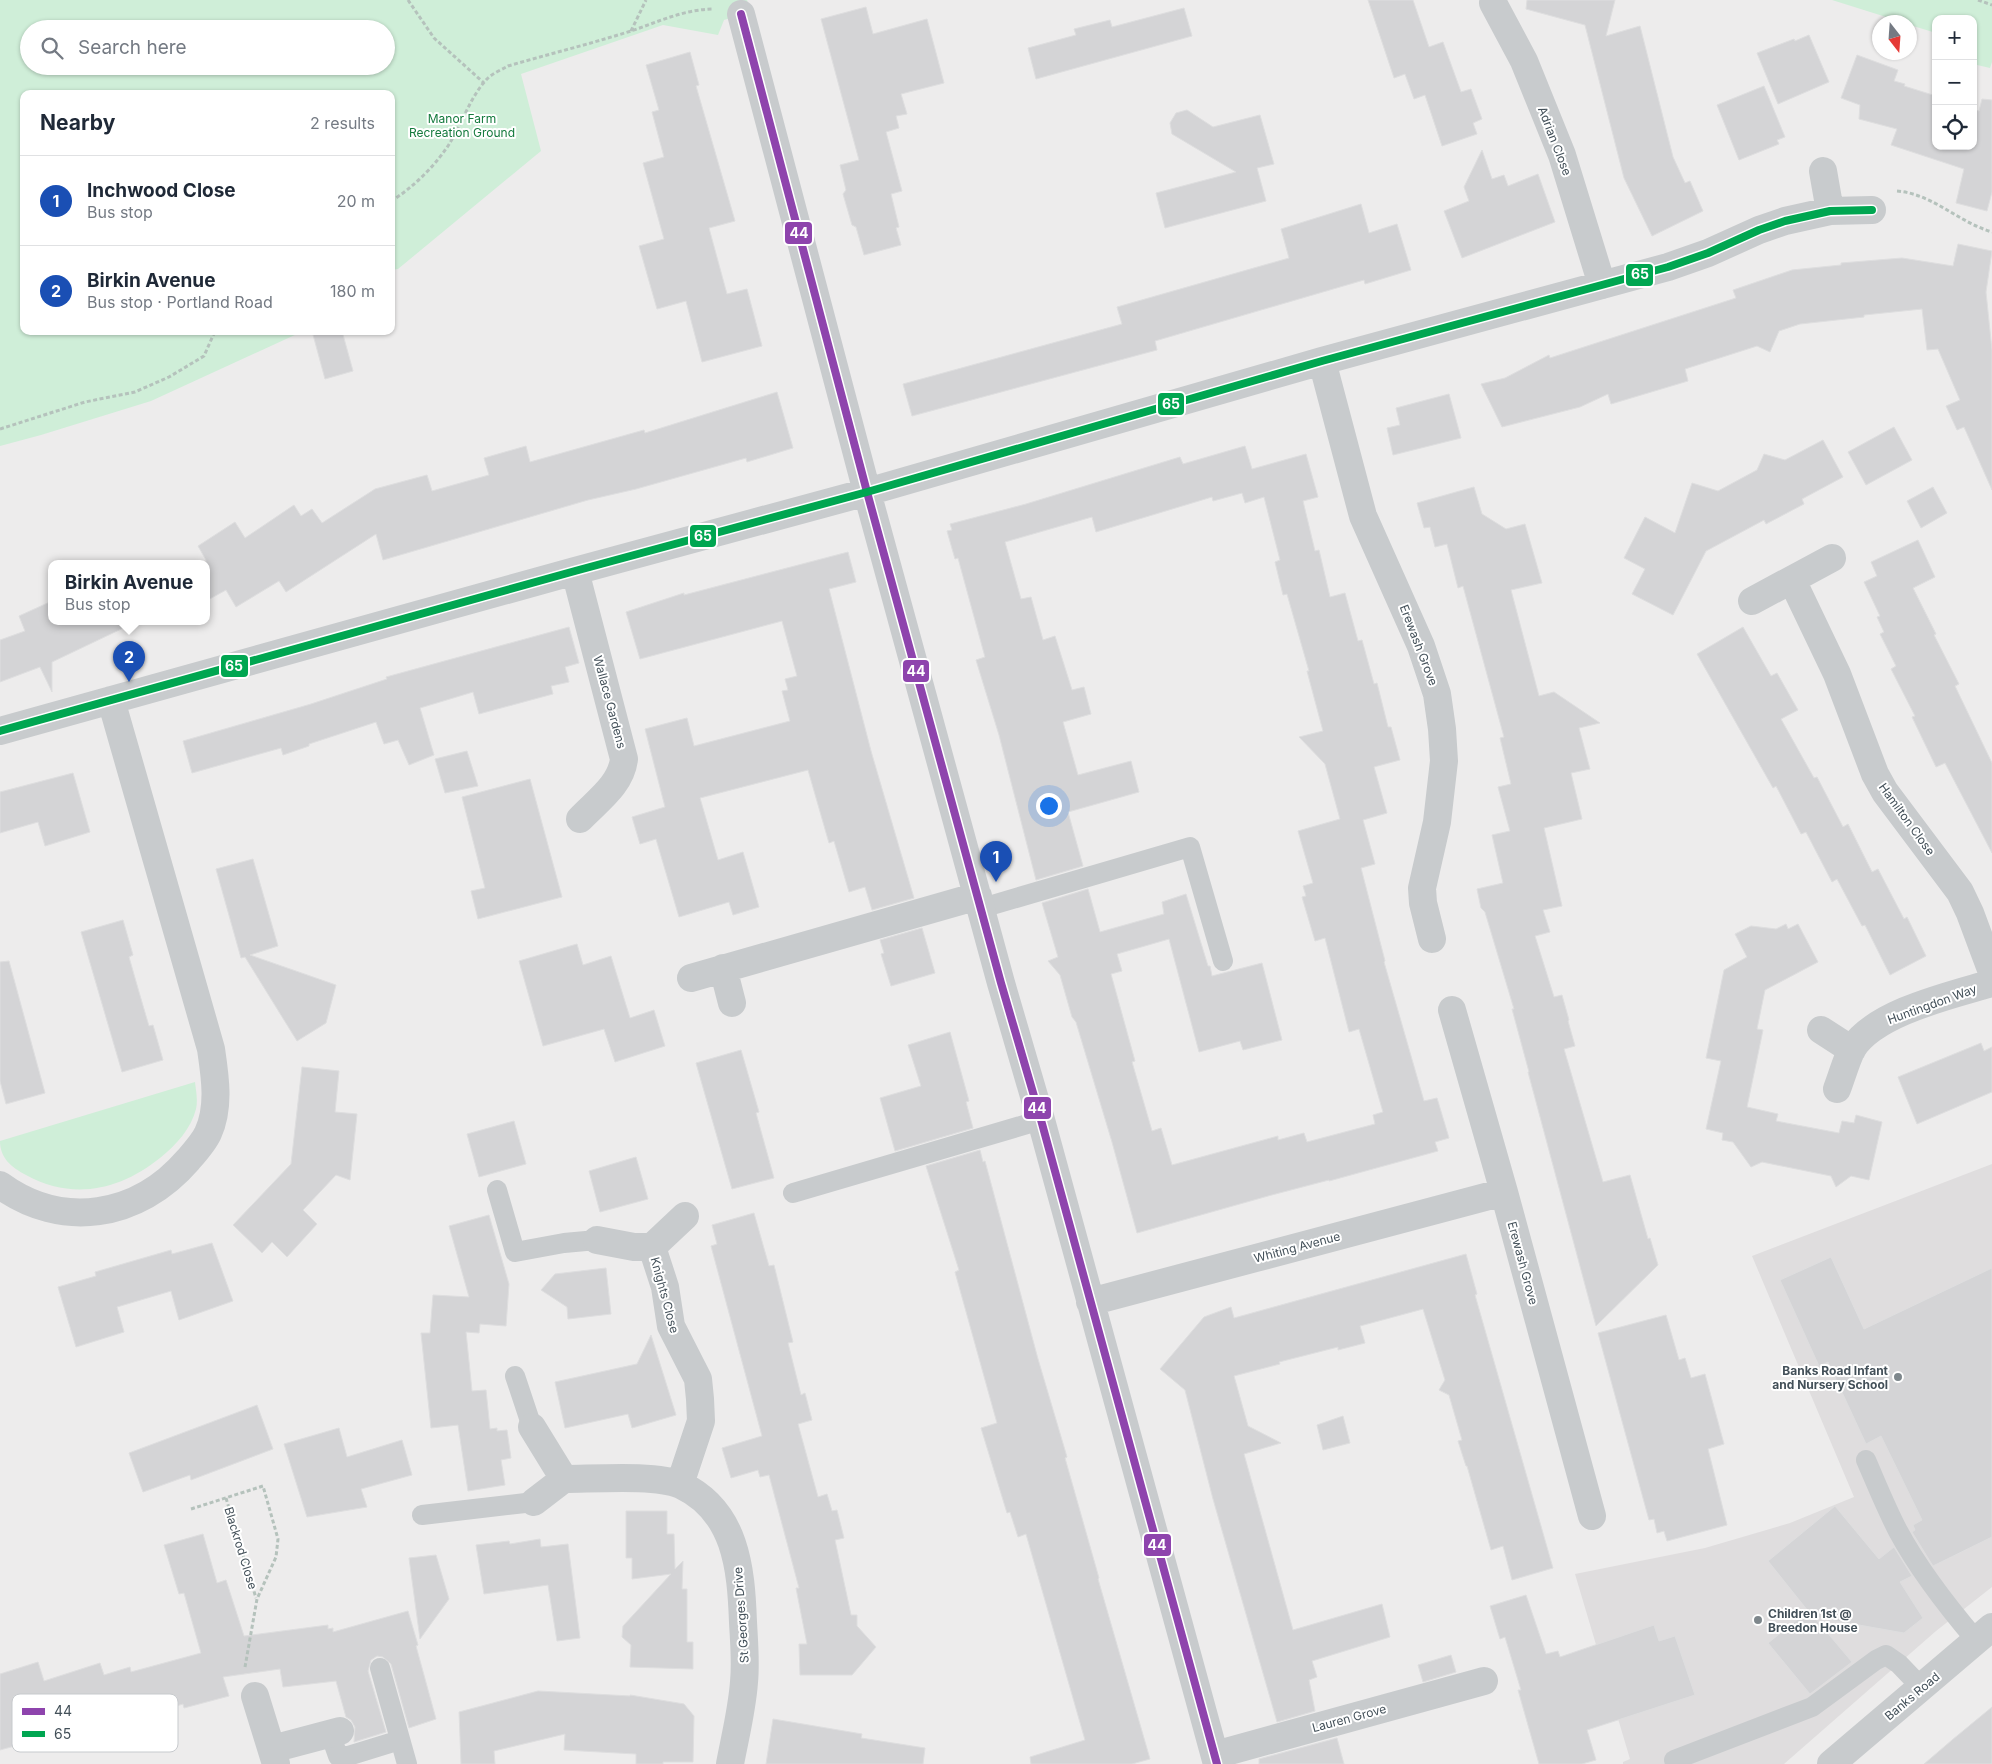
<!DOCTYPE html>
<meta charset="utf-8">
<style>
body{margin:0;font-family:Inter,sans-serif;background:#f2f2f3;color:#1f2937}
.controls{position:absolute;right:15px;top:15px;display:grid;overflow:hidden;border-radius:10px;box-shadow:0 1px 4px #0004}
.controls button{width:45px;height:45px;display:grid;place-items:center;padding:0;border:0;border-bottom:1px solid #e0e1e3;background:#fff;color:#1f2937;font:25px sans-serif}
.compass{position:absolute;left:1872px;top:15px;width:45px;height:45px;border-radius:50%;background:#fff;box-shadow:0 1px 4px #0004;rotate:163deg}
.you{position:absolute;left:1048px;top:805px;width:18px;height:18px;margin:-12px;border:4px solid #fff;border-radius:50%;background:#1a73e8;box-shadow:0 0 0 8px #1a73e833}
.badge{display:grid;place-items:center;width:32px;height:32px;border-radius:50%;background:#0b8043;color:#fff;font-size:16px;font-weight:700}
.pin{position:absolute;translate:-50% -41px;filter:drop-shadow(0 1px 2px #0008)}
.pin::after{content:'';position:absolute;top:26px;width:18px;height:15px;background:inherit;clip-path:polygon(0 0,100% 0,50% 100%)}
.popup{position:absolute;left:48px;top:560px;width:162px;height:65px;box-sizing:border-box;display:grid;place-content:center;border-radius:10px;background:#fff;filter:drop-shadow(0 1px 4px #0005);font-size:16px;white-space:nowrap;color:#747a83}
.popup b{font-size:19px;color:#1f2937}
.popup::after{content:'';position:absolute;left:50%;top:100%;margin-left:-10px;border:10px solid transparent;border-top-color:#fff}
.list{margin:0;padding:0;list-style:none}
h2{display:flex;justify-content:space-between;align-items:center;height:65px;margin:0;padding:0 20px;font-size:21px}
h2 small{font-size:16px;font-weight:400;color:#747a83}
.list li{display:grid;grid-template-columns:32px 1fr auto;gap:15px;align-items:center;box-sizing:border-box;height:90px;padding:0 20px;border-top:1px solid #e0e1e3}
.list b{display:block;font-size:19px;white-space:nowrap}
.list p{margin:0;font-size:16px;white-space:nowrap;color:#747a83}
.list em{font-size:16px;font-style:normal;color:#747a83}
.icon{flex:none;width:28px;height:28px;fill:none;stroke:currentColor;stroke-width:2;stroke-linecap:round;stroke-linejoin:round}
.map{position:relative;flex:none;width:1992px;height:1764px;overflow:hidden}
.search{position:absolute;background:#fff;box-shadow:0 1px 4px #0004;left:20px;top:20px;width:375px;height:55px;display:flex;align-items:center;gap:12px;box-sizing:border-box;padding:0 18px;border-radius:28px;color:#747a83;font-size:19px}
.panel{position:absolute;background:#fff;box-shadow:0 1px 4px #0004;left:20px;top:90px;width:375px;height:245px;border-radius:10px}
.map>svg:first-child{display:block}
.education{fill:#dfddde}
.green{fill:#cfeed8;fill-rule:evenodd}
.building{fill:#d4d4d6;stroke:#dededf}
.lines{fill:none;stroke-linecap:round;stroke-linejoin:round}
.path{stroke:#b5c2bc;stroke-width:3;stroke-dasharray:4 2.5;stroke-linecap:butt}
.lane{stroke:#c8cbcd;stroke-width:20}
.street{stroke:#c8cbcd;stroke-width:28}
.bus-1-casing{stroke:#fff;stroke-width:11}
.bus-2-casing{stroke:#fff;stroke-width:11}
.bus-1{stroke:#8e44ad;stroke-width:8}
.bus-2{stroke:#00a651;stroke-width:8}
.poi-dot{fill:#7e878c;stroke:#fff;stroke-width:2}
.labels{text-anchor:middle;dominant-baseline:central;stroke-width:4;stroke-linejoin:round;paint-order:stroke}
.park-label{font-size:12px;fill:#147a3d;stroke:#fff}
.street-label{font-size:12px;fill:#435059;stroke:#fff}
.poi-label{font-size:12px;font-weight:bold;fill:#435059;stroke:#fff;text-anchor:end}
.key{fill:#fff;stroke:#c7cacd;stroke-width:1}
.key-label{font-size:14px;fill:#435059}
.line-badge{stroke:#fff;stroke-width:2}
.badge-label{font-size:14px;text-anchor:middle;font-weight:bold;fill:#fff}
</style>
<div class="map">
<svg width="1992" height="1764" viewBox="0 0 1992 1764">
<rect width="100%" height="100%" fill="#edecec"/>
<path class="education" d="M1992,1164v423l-56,44 -152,133h-161v-2l7,-3 -55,-185 130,-26 85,-25 64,-26 -102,-241z"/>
<path class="green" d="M0,0h747l4,12 -27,8 -6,15 -55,-10 -142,49 20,77 -143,118 -7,1v-176h-367v237h272l1,3 -146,67 -110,34 -41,11zM29,29h357v37h-357z
M1832,0h160v62l-2,6 -17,-4v-45h-37v14l-26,-8v-3h-8z
M195,1082c1,9 3,18 1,27 -5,20 -20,36 -36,49 -40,32 -87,43 -134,17 -15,-8 -26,-17 -26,-34z"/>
<path class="building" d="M1368,0h45l16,47 14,-5 18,50 10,-3 11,30 -9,4 4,11 -35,12 -17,-51 -11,4 -9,-25 -11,4z
M1527,0h88l-9,36 34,-10 33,131 12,26 5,-2 13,30 -51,25 -28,-58 -39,-153 -59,-16z
M866,7l7,27 54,-15 17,64 -43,11 6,20 -11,2 3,12 -13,4 16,59 -11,3 8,33 -3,1 5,17 -37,10 -8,-28 -4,-2 -9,-31 3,-4 -6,-25 19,-5 -38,-141z
M1184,8l8,28 -156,43 -8,-31 48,-13 -2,-6 36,-9 2,7z
M1809,35l20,47 -51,22 -21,-51 37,-14 1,2z
M690,52l9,33 -3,1 39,135 -26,7 18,66 20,-5 15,57 -60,16 -16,-61 -29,8 -18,-63 25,-7 -21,-76 21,-6 -12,-45 7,-2 -13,-45z
M1857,55l41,15 -4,11 11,3 -1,2 32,10v50h37v-37l6,2 3,-12 10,1v92l-5,19 -31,-8 8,-34 -73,-24 6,-16 -38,-10 1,-14 -19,-7z
M1764,86l21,51 -8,3 2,4 -40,16 -22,-55z
M1187,110l26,17 47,-12 14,49 -17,4 9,33 -101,27 -9,-35 80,-21 -64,-38 -2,-11 6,-10z
M1482,150l10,29 12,-4 4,11 30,-12 17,48 -93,36 -18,-47 25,-10 -5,-14z
M1361,204l8,29 28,-9 14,46 -46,14 -1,-4 -209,61 2,9 -245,66 -9,-32 219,-60 -5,-17 172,-49 -8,-29z
M1958,244l34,7 -6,41 6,58v140l-28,-63 -7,3 -11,-24 14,-6 -22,-51 -11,1 -5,-41 -58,6v2l-64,7 -21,7 -9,21 -13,-6 -72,23 3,12 -77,23 -3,-10 -28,13 -78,20 -21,-43 24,-6 44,-23 1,3 186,-60 -3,-8 59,-20 49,-5v-2l61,-5 51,8z
M312,331h30l11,40 -28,8z
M777,392l16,56 -46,14 -1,-4 -110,31 -48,11 -205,60 -7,-26 -90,58 -7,-11 -43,26 -10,-17 -20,11v-41l-8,-14 37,-24 10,16 49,-33 7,11 11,-7 10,14 53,-34 52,-14 5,16 57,-16 -5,-17 42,-12 4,16 114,-32 1,3z
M1449,394l12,44 -68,17 -6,-27 13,-3 -4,-17z
M1894,427l18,33 -46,25 -18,-33z
M1823,440l20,37 -41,22 2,5 -38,20 -2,-4 -58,31 -33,64 -41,-21 13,-25 -21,-11 21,-41 30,16 17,-50 26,8 39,-21 7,-16 21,6z
M1245,446l7,23 54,-15 12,43 -15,4 12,50 4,-1 11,47 15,-4 13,48 4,-1 12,44 3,-1 11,44h3l9,33 -26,7 13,46 -24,7 12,44 -14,4 24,93 -1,1 40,139 13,-3 12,40 -14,4 3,9 -109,30v-1l-61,16 -131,37 -25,-91 -36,-120 -4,-5 -12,-42 -12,-14 10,-4 -16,-54 46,-14 12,43 64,-18 -2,-12 24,-8 22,72h2l2,10 50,-13 20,77 -39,10 -3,-9 -41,11 -30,-113 -52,15 5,17 -11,3 24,87 -3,1 20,69 9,-3 11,37 106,-29v4l26,-7 3,9 68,-18 -2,-9 10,-3 -24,-83 -10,3 -24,-94 -10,3 -13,-44 4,-1 -3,-10 10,-3 -15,-52 42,-12 -15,-55 -26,-27 24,-6 -16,-60h2l-22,-77 -4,1 -8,-33 5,-2 -16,-63 -19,6 -3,-10 -29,8 -1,-4 -116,35 -4,-15 -87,25 16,57 10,-2 12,43 12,-4 17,54 12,-3 7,27 -28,8 15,53 53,-14 8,31 -71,20 15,54 -47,14 -37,-145 -23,-75 9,-3 -27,-99 -3,1 -8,-28 5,-1 -2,-6 76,-20 154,-47 3,7z
M1474,487l8,27 24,15 19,-5 17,59 -31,7 28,106 15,-4 46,31 -21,5 11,41 -19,4 11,46 -38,9 18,78 -19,4 7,22 -15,4 19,61 8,-2 7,25 -1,1 7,25 -11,3 39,133 27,-7 18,64 2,-1 8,27 -62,61 -68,-254h1l-17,-63h2l-29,-97 -4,-4 -4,-19 26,-6 -11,-48 18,-4 -12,-44 13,-3 -11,-46 4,-1 -41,-151 -5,2 -11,-44 -12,3 -5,-20 -6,1 -7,-25z
M1933,487l14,26 -26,15 -14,-27z
M1918,540l17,37 -22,11 23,46 -2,1 25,49 -4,2 37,77v90l-47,-90 -9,4 -24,-50 3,-1 -24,-47 5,-3 -16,-32 4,-2 -7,-15 3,-1 -16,-34 13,-6 -6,-14z
M848,552l8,30 -27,7 42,162 43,147 -42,12 -7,-23 -16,5 -15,-51 -5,2 -21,-73 -108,28 18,62 25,-8 16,55 -26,8 -4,-13 -50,15 -23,-78 -16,5 -8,-27 33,-10 -20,-78 42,-11 7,28 96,-25 -8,-30 6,-1 -3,-11 12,-3 -15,-55 -142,38 -14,-47 58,-19v2z
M52,601v20h86l-86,41v30l-12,-25 -40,15v-42l25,-9 -6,-15z
M569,627l10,36 -14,4 4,15 -18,4 2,8 -74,20 -6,-22 -53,16 14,47 -25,10 -11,-25 -14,4 -8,-22 -67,22v2l-26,9 -2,-7 -89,25 -9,-32 128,-37 76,-25 -1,-2z
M1743,627l28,49 6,-3 21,37 -17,9 33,59 3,-1 26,50 5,-3 24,48 6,-3 26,50 3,-2 19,39 -36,19 -25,-50 -3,1 -25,-47 -5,3 -26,-50 -5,2 -25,-48 -3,2 -76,-134z
M467,751l11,35 -33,7 -10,-34z
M73,773l17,59 -45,14 -7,-24 -38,11v-41z
M530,779l32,118 -84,22 -7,-28 14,-3 -23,-91z
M253,859l25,87 -28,9 86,30 -10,38 -29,18 -52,-84 -4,1 -25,-89z
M123,920l10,35 -4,2 10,35 10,34 4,-1 10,35 -41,12 -41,-140z
M1786,924l2,5 10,-5 20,38 -53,28 -8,39 6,1 -16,77 31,7 -2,7 63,12 3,-12 12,2 2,-8 26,7 -13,58 -18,-4 -15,11 -5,-11 -69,-14 -11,5 -18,-25 -11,-2 1,-7 -17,-4 15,-68 -15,-3 18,-88 23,-13 -12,-23 16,-8 25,3z
M922,928l13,45 -44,13 -10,-32 3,-1 -4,-13z
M577,944l6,21 28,-9 19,62 24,-8 11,36 -50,16 -11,-33 -61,17 -24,-85z
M9,961l36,132 -39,11 -6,-23v-119z
M950,1032l19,69 -3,1 7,26 -78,23 -15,-53 41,-12 -13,-41z
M1981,1043l3,8 8,-4v45l-75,32 -19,-47z
M741,1050l18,62 -3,1 18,65 -42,11 -36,-126z
M302,1067l37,4 -4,41 22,2 -7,66 -14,-5 -33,35 14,14 -30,33 -15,-15 -10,11 -29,-28 58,-61z
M514,1121l12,43 -47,13 -12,-43z
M980,1150l3,12 2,-1 53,198 29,98 -2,1 34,120 -1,1 52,180 -18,5h-101l-1,-7 55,-17 -59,-206 -8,3 -8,-25 -3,1 -26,-85 16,-5 -42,-151 4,-2 -33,-104z
M636,1157l12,42 -48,13 -11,-41z
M754,1213l15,53 5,-1 19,77 -5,1 13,52 4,-2 7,27 -14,4 20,73 9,-3 5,17 5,-1 7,28 -9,2 16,75h6v11l19,21 -24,28h-52l-1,-31h8l-11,-56h3l-30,-113 -9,2 -2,-7 -27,8 -9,-30 40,-12 -51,-190 6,-2 -5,-19z
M489,1215l20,69 -3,42 -26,-2 -1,9 -13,-1 6,59 14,-1 4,39 7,-1v3l10,-1 4,28 -10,2 4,25 -37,6 -10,-66 -27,3 -10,-95h9l3,-38 36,2 -20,-71z
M212,1243l21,58 -54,19 -8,-29 -54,16 7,25 -48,15 -18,-60 38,-11 -1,-4 76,-22 1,4z
M1466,1254l11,40 -2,1 78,273 -41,12 -9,-34 -12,4 -24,-84h-1l-8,-25 4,-1 -13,-45 -10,-5 6,-10 -22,-71 -63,17 5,17 -27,7v-3l-59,15 1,2 -46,12 14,50 33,17 -37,11 49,176 89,-26 8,33 -78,24 5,16 -8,3 6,31 -38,11 -64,-223 -28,-109 -25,-21 44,-52 27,-10 3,11z
M1831,1257l33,72 128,-61v269l-59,29 -21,-34 3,-2 -2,-5 9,-5 -41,-84 -15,8 -38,-82 -9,4 -39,-86z
M606,1268l5,46 -43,5 -1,-12 -26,-17 14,-16z
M1666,1315l13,45 6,-2 6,20 14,-4 19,70 -16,5 19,76 -60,16 -3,-10 -7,2 -3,-14 -5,1 -51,-187z
M651,1335l25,80 -44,13 -4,-14 -63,14 -10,-46 82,-18z
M257,1405l16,44 -82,31 -1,-5 -47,17 -14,-39z
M1343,1416l7,27 -27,7 -6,-25z
M339,1428l8,29 55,-17 10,35 -51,14 6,18 -60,10 -23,-73z
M1835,1506l44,53 15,-12 18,29 -12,6 23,36 -19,15 -90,-16 38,45 -42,32 -42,-51 40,-32 -40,-50z
M626,1511h41v23h7l1,35 8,-8 -1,28h5v53h6v27l-63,-2 1,-22 -9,-8 1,-11 48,-52 -39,5v-21h-6z
M203,1534l14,49 9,-3 18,56 84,-11v4l5,-1v4l75,-21 10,34 -2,1 20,73 -27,9 -18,-64 -8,-7 -6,-1 -6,4 -3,11 18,61 -32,10 1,-15 -4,-7 -5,-3 -10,-36 -53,6 -3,-18 -57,8 6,19 -45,12 -1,-4 -133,40 -2,-7 -48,13v-76l38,-12 6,19 56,-18 4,12 26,-8 1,5 70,-19 -17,-60 -5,1 -15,-49z
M540,1539l1,8 27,-3 12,94 -23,3 -9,-56 -64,9 -8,-49 33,-4 1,3z
M436,1555l13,44 -29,40 -11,-81z
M1526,1595l20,59 12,-3 2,6 94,-32 5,16 16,-5 20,59 -108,35 9,30 -14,4h-43l-21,-74h3l-16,-53 -5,2 -10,-33z
M1451,1655l5,17 -33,10 -5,-17z
M538,1691l92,5v-1l54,9 10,12 -1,46h-30v2h-27v-10l-72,-4 1,-16 -71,17 1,13h-34l-2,-52z
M1992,1707v57h-68l28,-24z
M773,1719l89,15 -1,4 64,10 -2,16h-157z
M1337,1738l7,26h-85v-5z"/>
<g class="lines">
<path class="path" d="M408,0l26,38 50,45
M1978,0l14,5
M631,31l15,-31
M1897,191c36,3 61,31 95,41
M391,201c21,-12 48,-39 60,-60 12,-20 19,-43 35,-61 5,-6 15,-10 22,-14 41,-12 82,-22 123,-35 27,-9 51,-21 81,-22
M0,429l85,-27 50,-10 34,-15 35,-21 11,-25
M226,1498l30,100
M191,1509l72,-23 15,53 -2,18 -19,42 -12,68"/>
<path class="lane" d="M982,908l208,-61 33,114
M497,1190l18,62 49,-9 33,-3
M793,1193l248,-73
M515,1376l17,51
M1866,1460c10,23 20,48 32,71 21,39 49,75 78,109
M422,1515l112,-13
M380,1668l27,96
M330,1733l8,23h10l52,-16
M1674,1760l138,-53 64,-47 10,-5 13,9 22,23"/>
<path class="street" d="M1493,3l31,58 38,94 40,130
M741,14l126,478 134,491 40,137 176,644
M1823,171l7,40
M1322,361l41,155 58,130 16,48 5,35 2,32 -7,61 -15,66 1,15 9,36
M575,571l49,188c-3,26 -27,42 -44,60
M1792,580l45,94 38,100 10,18 75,100 10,21 22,59
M1752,601l80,-43
M0,731l575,-160 292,-79 455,-131 346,-94 40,-14 51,-23 26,-9 45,-10 42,-1
M723,968l9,35
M691,978l287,-82
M1452,1010l52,182 88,324
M1821,1030l31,20
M1837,1089c5,-13 9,-28 15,-40 23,-37 100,-54 140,-66
M0,1185c62,45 138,33 188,-25 7,-8 16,-18 20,-27 12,-26 7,-57 3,-84l-100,-349
M597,1240l37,7h18l33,-31
M652,1247l13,40 6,39 27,53 2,20 1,22 -21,63
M1090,1302l414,-110
M532,1427l32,52c29,0 93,-5 117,6 55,26 60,83 62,137 1,20 3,40 1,60 -2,28 -9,55 -14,82
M534,1502l30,-23
M255,1696l21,68
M272,1749l68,-18
M1215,1755l269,-74
M1831,1764l161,-137"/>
<g class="bus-1-casing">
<path id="bus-1" d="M741,14l126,478 134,491 40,137 176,644"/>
</g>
<g class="bus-2-casing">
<path id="bus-2" d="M0,731l575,-160 292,-79 455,-131 346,-94 40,-14 51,-23 26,-9 45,-10 42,-1"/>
</g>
<use href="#bus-1" class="bus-1"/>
<use href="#bus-2" class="bus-2"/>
</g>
<g class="poi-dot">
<circle cx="1898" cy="1377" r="5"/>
<circle cx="1758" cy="1620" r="5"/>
</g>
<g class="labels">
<g class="park-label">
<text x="462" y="118">Manor Farm<tspan x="462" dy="14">Recreation Ground</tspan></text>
</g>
<g class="street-label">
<text transform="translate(1555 141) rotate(69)">Adrian Close</text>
<text transform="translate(1419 645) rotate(69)">Erewash Grove</text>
<text transform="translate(610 702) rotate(75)">Wallace Gardens</text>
<text transform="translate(1907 819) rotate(54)">Hamilton Close</text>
<text transform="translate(1932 1004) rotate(-20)">Huntingdon Way</text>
<text transform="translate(1297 1247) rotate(-15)">Whiting Avenue</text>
<text transform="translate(1523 1263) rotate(75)">Erewash Grove</text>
<text transform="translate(665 1295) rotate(75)">Knights Close</text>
<text transform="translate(241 1548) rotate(73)">Blackrod Close</text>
<text transform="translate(741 1615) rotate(-94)">St Georges Drive</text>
<text transform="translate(1912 1696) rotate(-40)">Banks Road</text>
<text transform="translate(1349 1718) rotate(-15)">Lauren Grove</text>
</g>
<g class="poi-label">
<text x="1888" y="1370">Banks Road Infant<tspan x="1888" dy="14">and Nursery School</tspan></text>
<text x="1768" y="1613" text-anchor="start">Children 1st @<tspan x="1768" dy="14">Breedon House</tspan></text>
</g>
</g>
<rect x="12" y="1694" width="166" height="58" rx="8" class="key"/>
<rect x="22" y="1708" width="23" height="7" fill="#8e44ad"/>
<rect x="22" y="1731" width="23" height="6" fill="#00a651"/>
<g class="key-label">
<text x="54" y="1716">44</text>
<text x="54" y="1739">65</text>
</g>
<g class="line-badge">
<rect x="784" y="221" width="29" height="24" rx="5" fill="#8e44ad"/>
<rect x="1625" y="263" width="29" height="24" rx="5" fill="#00a651"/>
<rect x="1157" y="392" width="28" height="24" rx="5" fill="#00a651"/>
<rect x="689" y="524" width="28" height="24" rx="5" fill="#00a651"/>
<rect x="220" y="654" width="29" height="24" rx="5" fill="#00a651"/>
<rect x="902" y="659" width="28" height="24" rx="5" fill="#8e44ad"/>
<rect x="1023" y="1096" width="29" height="24" rx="5" fill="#8e44ad"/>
<rect x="1143" y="1533" width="29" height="24" rx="5" fill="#8e44ad"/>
</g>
<g class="badge-label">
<text x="799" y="238">44</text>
<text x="1640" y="279">65</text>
<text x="1171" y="409">65</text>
<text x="703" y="541">65</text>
<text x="234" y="671">65</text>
<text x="916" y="676">44</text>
<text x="1037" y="1113">44</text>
<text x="1157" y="1550">44</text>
</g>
</svg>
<div class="controls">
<button>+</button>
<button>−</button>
<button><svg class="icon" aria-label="locate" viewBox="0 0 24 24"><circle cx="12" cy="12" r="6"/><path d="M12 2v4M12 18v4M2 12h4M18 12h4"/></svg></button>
</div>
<svg class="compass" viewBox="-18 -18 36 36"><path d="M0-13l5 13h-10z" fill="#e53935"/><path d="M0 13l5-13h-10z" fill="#747a83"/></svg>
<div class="you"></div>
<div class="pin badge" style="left:996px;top:882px;background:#1a4fb4">1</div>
<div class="pin badge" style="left:129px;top:682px;background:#1a4fb4">2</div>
<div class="popup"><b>Birkin Avenue</b>Bus stop</div>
<div class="search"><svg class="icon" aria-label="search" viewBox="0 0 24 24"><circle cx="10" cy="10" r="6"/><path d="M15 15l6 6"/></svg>Search here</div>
<section class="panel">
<h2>Nearby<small>2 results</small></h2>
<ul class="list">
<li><span class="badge" style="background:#1a4fb4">1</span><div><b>Inchwood Close</b><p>Bus stop</p></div><em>20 m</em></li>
<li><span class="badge" style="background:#1a4fb4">2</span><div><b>Birkin Avenue</b><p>Bus stop · Portland Road</p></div><em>180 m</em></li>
</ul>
</section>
</div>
